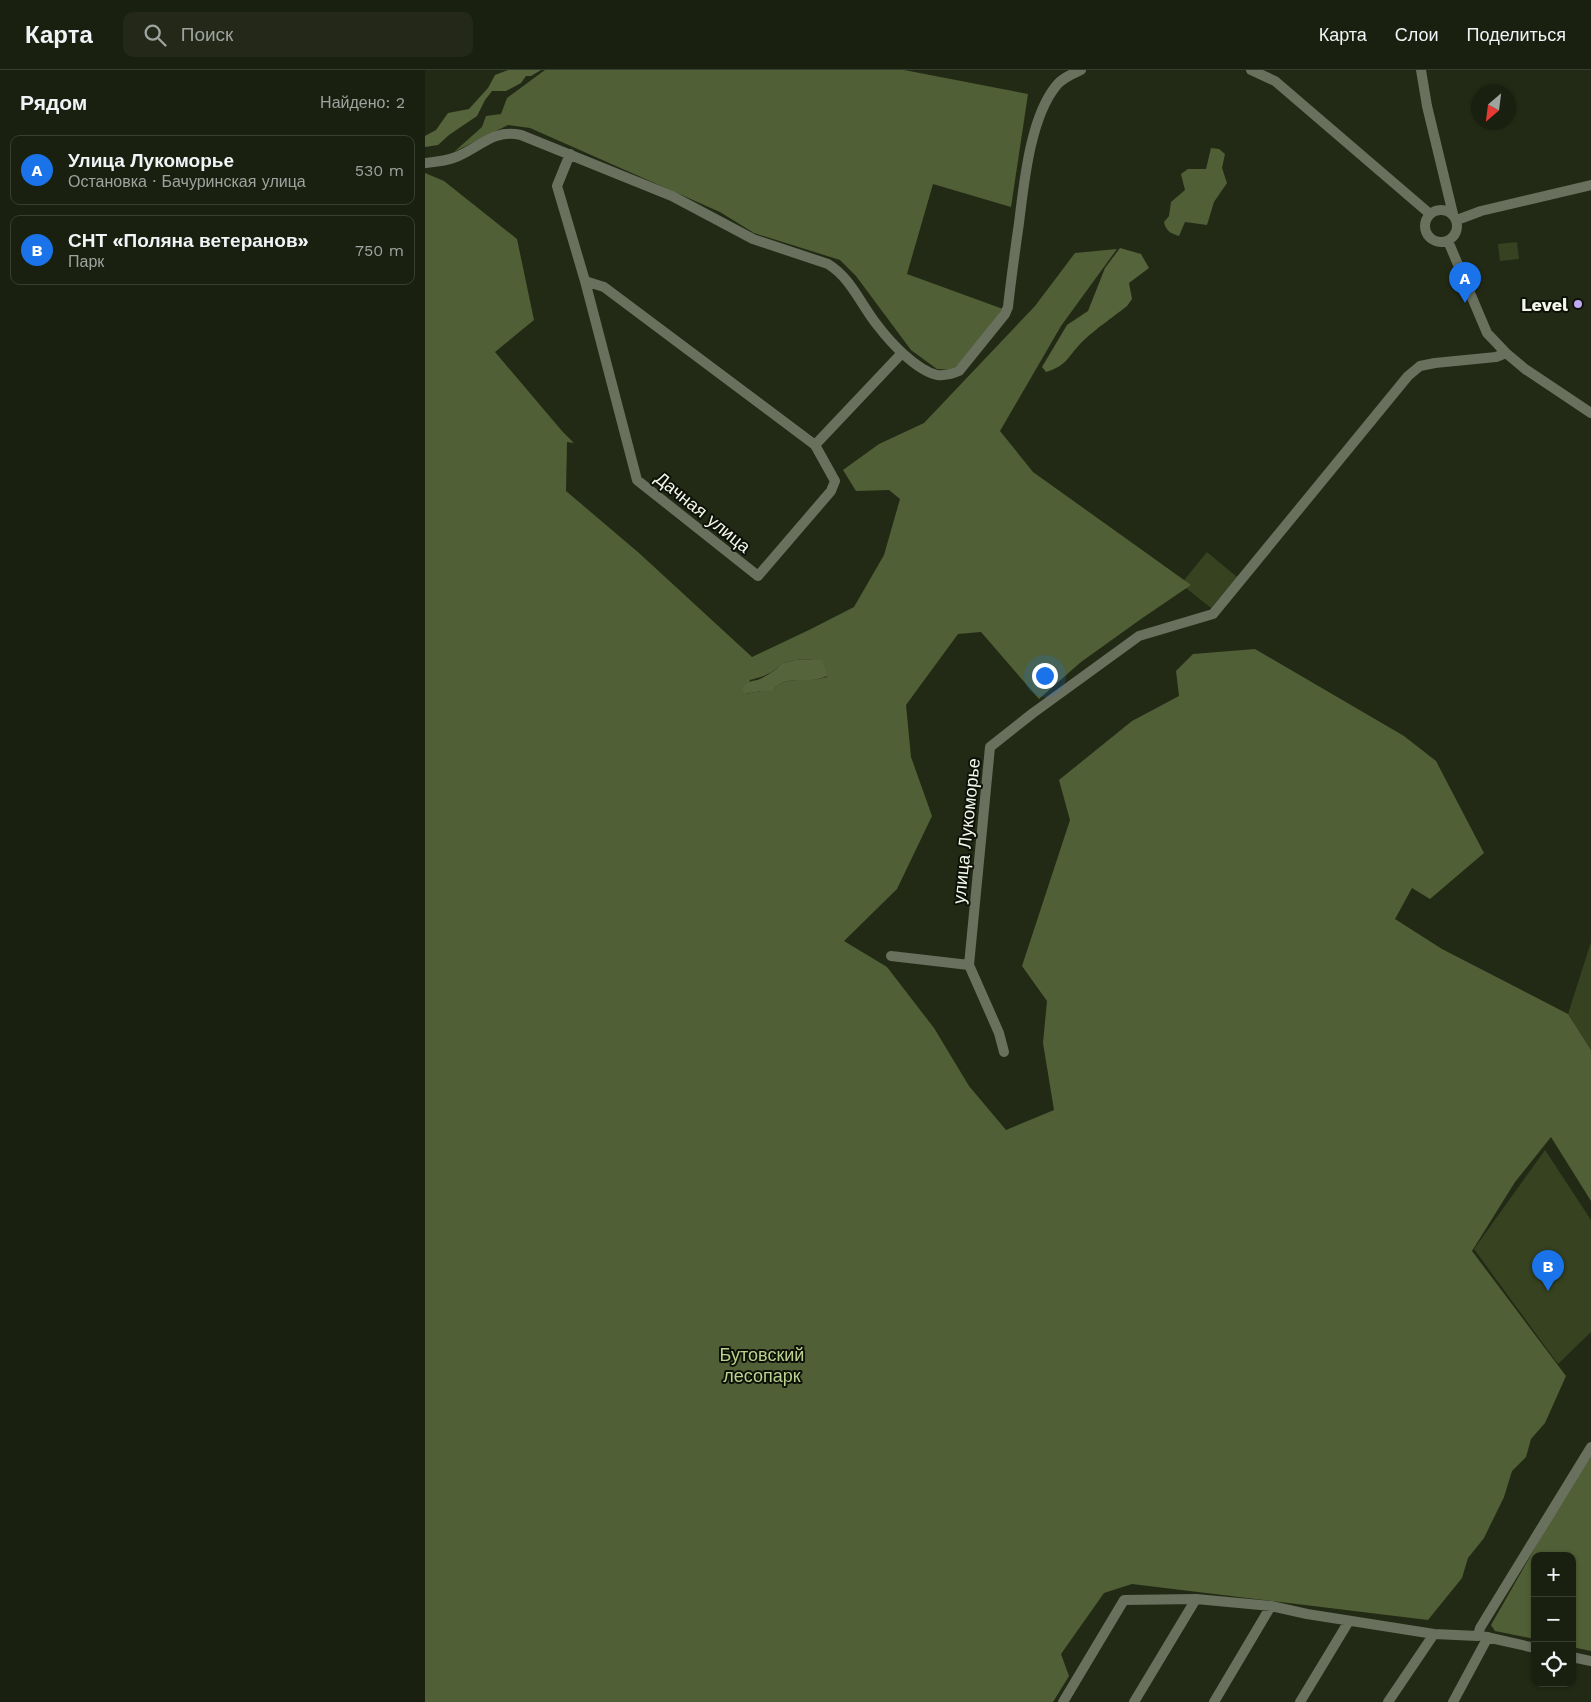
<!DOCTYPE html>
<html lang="ru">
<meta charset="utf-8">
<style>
body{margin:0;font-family:"Work Sans",sans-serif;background:#232819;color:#f1f3f6}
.controls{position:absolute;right:15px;bottom:15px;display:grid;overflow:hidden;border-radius:10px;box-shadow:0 1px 4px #0004}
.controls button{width:45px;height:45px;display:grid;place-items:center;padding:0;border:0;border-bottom:1px solid #383e30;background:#1a2010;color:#f1f3f6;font:25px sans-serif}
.compass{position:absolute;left:1046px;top:15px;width:45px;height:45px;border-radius:50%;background:#1a2010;box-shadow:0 1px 4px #0004;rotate:208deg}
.you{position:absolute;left:619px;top:605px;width:18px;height:18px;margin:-12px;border:4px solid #fff;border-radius:50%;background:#1a73e8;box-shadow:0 0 0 8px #1a73e833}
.badge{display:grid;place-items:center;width:32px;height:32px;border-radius:50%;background:#1a73e8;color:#fff;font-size:16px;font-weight:700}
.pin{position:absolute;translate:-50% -41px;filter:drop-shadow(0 1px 2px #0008)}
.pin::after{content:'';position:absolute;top:26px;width:18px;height:15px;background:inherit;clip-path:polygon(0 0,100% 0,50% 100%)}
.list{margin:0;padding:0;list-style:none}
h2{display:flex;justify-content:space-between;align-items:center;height:65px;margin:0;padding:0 20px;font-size:21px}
h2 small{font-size:16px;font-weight:400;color:#9fa39f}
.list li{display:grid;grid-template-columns:32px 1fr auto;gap:15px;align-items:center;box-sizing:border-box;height:70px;margin:0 10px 10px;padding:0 10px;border:1px solid #383e30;border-radius:10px}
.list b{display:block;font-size:19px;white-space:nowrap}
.list p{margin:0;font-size:16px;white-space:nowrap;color:#9fa39f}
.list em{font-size:16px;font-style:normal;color:#9fa39f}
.icon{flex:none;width:28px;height:28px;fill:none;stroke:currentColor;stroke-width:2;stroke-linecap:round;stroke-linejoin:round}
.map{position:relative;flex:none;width:1166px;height:1632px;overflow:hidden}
header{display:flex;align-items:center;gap:30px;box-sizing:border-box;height:70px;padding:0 25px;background:#1a2010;border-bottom:1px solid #383e30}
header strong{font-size:24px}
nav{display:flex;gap:28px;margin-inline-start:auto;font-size:18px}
.search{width:350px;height:45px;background:#232819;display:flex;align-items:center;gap:12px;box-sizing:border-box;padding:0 18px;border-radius:10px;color:#9fa39f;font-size:19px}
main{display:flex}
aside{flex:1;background:#1a2010}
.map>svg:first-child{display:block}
.green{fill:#364220}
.forest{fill:#505f36;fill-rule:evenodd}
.water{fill:#56643b}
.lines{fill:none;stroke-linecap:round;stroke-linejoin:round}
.minor{stroke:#69705e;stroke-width:10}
.poi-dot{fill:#c2a7f2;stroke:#0e1108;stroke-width:2}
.labels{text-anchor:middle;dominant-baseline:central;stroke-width:4;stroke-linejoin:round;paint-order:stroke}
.poi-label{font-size:18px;font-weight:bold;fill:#f2f7ea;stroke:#0e1108;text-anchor:end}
.street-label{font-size:18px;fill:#f2f7ea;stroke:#0e1108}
.park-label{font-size:18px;fill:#b9d28e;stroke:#0e1108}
</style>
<header>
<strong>Карта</strong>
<div class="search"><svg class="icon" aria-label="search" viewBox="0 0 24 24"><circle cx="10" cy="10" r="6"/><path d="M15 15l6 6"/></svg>Поиск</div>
<nav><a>Карта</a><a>Слои</a><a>Поделиться</a></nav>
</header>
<main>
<aside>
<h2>Рядом<small>Найдено: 2</small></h2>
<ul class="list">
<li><span class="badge">A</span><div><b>Улица Лукоморье</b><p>Остановка · Бачуринская улица</p></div><em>530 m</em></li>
<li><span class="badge">B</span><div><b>СНТ «Поляна ветеранов»</b><p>Парк</p></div><em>750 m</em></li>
</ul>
</aside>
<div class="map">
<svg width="1166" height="1632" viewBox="0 0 1166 1632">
<rect width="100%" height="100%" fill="#222a15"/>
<path class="green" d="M1092,172l2,17 -19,2 -2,-17z
M782,482l30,25 -26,31 -30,-24z
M1166,872v108l-23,-36z
M1120,1080l46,70v112l-33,32 -84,-115z"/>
<path class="forest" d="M120,0h359l124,24 -17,113 -78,-23 -26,90 96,35 -44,56 -7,5 -15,-1 -26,-19 -55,-74 -16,-16 -86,-27 -34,-21 -190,-84 -22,-3 -54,27 28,-25 4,-11 15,-2 6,-16z
M786,78l8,1 6,5 -3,14 5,15 -13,19 -7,23 -22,-3 -6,14c-9,-3 -13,-5 -15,-14l5,-6 2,-14 14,-12 -4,-16 7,-5h18z
M0,103l19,8 73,58 17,81 -39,32 67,79 12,12 -7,-1 -1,49 73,62 113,104 59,-28 43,-22 30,-52 16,-56 -11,-9 -33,1 -13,-21 36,-26 45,-21 111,-117 40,-53 42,-4 -56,77 -61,105 33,41 158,113 -50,34 -60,43 -42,37 -58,-67 -23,2 -52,71 5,52 21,59 -35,73 -53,52 43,26 47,61 35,58 37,44 48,-20 -11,-67 4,-42 -25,-35 48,-146 -11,-40 73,-59 47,-25 -3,-25 17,-17 62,-5 149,87 32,25 48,92 -54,46 -18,-11 -17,31 47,30 126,65 23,36v151l-40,-64 -36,45 -43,69 94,125 -21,47 -14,16 -5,18 -14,14 -8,26 -20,41 -16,20 -6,20 -34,42 -296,-36 -28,9 -43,61 8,22 -16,26h-628zM389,589l13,18c-6,1 -12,3 -17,3 -12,0 -30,-2 -37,11h-12l-16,3 5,-14c13,-3 24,-7 33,-18 6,1 7,-1 13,-2 6,-1 11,0 18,-1z
M1166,1386v195l-19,-4v-91h-37v83l-40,-8 -4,-6 77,-135z"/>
<path class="water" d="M83,0h33l-10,6h-5l-5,7 -15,8h-14l-7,9 -8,16 -28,19 -11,10 -13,2v-11l11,-6 12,-17 21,-4 19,-21 7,-13z
M695,178l21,6 8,14 -20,15 3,16 -5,7c-14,11 -30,22 -43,34 -16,15 -15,25 -38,32l-4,-5 25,-42 21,-14 17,-43z
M389,589l9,2 4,15c-5,2 -11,4 -16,4 -13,0 -31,-2 -38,11h-12l-16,3 -3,-4c6,-12 11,-7 20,-12 8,-4 15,-9 21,-16 6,1 7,-1 13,-2 6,-1 11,0 18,-1z"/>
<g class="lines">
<path class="minor" d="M826,0l24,11 155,133
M996,0l6,36 26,108
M145,84l-13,32 28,95 52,199 121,96 73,-85 4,-10 -20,-36 -211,-158 -19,-6
M0,93c10,-1 21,-2 31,-6 25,-10 36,-28 65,-22l151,61 81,43 75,25c23,14 33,41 50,62 13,17 38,44 59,49 8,1 15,-1 22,-4l46,-57 3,-7c3,-28 7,-56 11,-84 5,-40 11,-105 37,-137 6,-8 16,-12 25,-16
M1000 156a16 16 0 1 1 32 0a16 16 0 1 1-32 0Z
M1032,150l24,-9 110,-26
M1023,171l39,92 19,20 19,16 66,44
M390,375l87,-92
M466,886l78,9
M579,982l-5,-19 -30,-68 21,-218 43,-34 106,-77 74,-22 195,-238 12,-10 15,-3 61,-6 10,-4
M1057,1566l53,12
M1147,1587l19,4
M638,1632l61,-102 72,-1 75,7 36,8 127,20 44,2 2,-8 111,-181
M709,1632l62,-103
M789,1632l57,-96
M875,1632l49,-81
M963,1632l46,-68
M1028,1632l35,-65"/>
</g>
<circle class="poi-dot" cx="1153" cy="234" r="5"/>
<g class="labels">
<g class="poi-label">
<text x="1143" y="234">Level</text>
</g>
<g class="street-label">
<text transform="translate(278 442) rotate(39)">Дачная улица</text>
<text transform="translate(541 761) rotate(-84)">улица Лукоморье</text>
</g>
<g class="park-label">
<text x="337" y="1284">Бутовский<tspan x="337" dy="21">лесопарк</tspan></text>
</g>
</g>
</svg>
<div class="controls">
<button>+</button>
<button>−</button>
<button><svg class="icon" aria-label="locate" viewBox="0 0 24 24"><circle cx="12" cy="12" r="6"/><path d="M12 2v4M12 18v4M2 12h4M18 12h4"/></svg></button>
</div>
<svg class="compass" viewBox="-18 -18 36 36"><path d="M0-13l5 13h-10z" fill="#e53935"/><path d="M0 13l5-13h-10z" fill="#9fa39f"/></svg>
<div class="you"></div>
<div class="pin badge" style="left:1040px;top:233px">A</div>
<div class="pin badge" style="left:1123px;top:1221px">B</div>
</div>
</main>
